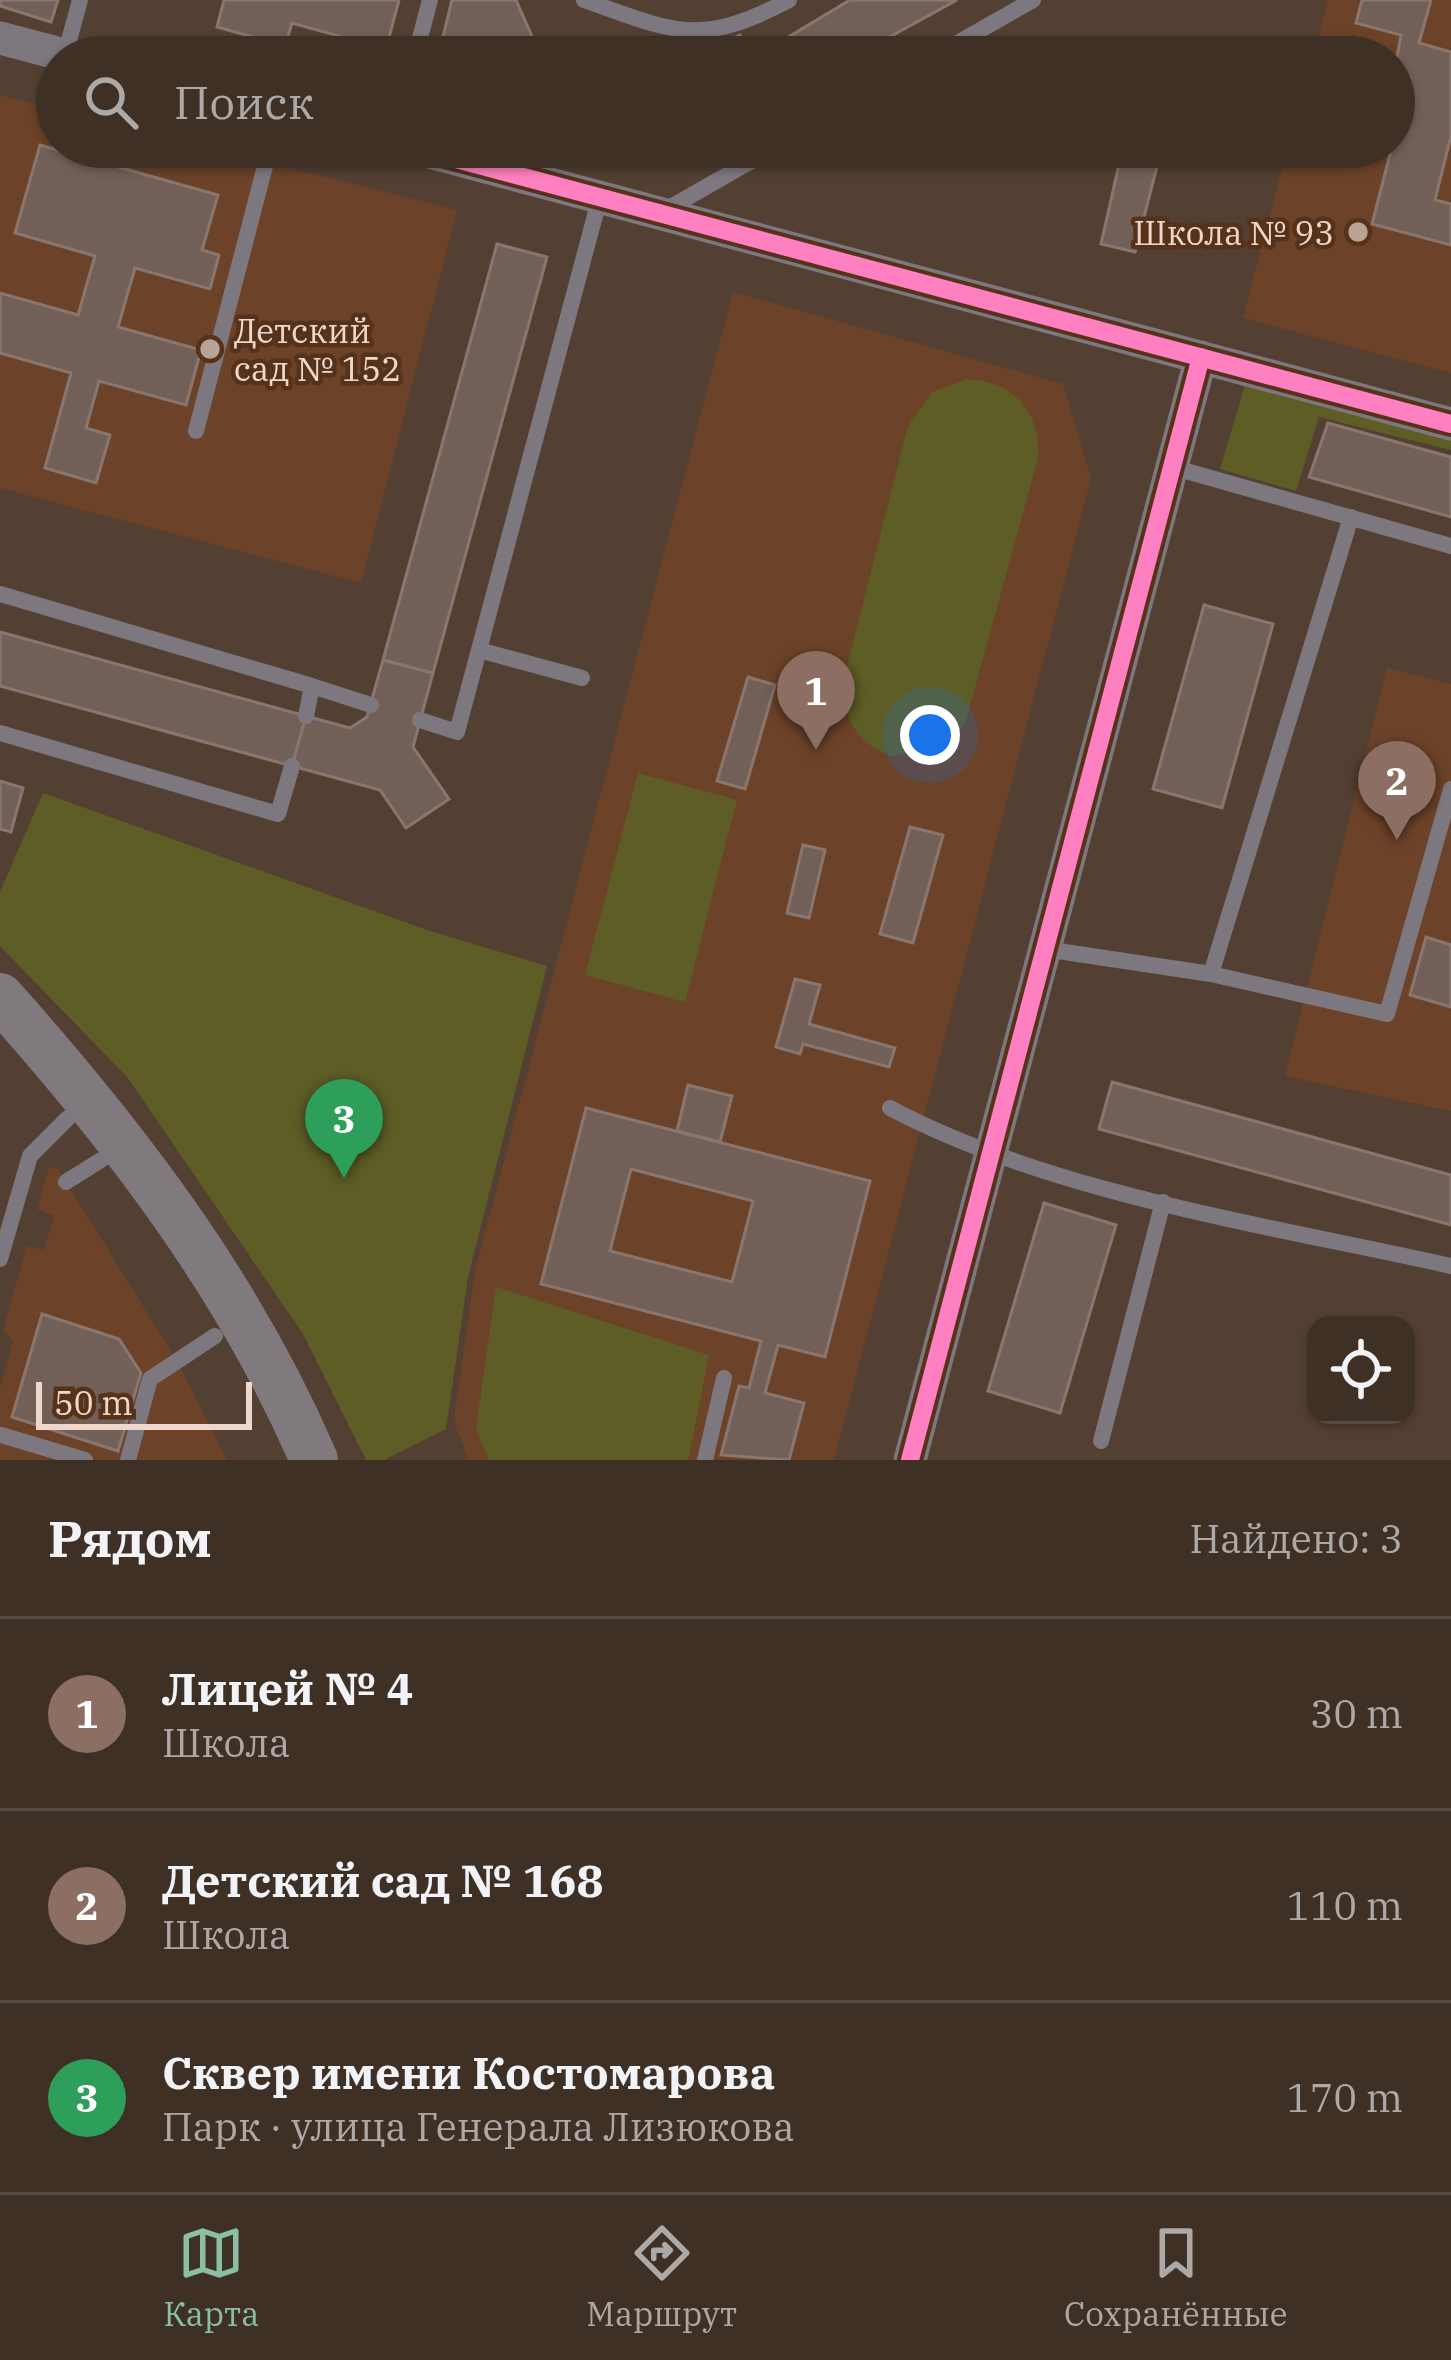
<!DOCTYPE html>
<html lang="ru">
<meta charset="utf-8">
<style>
body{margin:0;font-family:"IBM Plex Serif",serif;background:#4a3c32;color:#f1f3f6}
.controls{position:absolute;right:36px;bottom:36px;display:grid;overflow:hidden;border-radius:24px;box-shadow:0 3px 9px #0004}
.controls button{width:108px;height:108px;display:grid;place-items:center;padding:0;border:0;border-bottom:3px solid #584b43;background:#3f3026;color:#f1f3f6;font:60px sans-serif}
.scale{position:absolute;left:36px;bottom:30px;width:216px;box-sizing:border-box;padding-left:12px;border:6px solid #efd8cb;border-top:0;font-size:33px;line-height:42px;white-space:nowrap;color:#efd8cb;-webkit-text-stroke:9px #56321b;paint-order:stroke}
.you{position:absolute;left:930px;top:735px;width:42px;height:42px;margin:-30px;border:9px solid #fff;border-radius:50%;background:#1a73e8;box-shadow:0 0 0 18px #1a73e833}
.badge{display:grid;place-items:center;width:78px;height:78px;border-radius:50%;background:#8abfa5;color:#fff;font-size:39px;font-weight:700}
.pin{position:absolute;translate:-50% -99px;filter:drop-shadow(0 3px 6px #0008)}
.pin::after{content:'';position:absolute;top:63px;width:42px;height:36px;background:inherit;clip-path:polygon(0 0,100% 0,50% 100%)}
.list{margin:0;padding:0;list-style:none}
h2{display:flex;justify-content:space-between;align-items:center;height:156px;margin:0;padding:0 48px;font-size:51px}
h2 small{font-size:39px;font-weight:400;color:#ada9a7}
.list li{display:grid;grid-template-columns:78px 1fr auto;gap:36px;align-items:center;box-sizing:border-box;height:192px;padding:0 48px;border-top:3px solid #584b43}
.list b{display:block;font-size:45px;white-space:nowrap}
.list p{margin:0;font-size:39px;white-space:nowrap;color:#ada9a7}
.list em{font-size:39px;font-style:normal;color:#ada9a7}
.icon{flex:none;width:66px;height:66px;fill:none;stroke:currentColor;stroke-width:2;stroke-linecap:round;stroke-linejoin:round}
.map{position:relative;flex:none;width:1451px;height:1460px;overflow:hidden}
.search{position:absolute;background:#3f3026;box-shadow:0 3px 9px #0004;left:36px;right:36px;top:36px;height:132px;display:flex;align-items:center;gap:30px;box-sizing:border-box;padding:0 42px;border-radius:66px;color:#ada9a7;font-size:45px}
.sheet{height:732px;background:#3f3026}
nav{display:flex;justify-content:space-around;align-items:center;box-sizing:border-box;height:168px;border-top:3px solid #584b43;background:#3f3026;font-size:33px;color:#ada9a7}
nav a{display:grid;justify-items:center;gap:6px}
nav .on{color:#8abfa5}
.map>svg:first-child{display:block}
.built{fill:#6c4329}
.green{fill:#5e5d26}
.building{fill:#726058;stroke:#89766f;stroke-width:3;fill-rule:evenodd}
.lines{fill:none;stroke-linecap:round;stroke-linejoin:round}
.service{stroke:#7d787f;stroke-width:16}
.minor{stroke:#7d787f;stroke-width:33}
.secondary{stroke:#80797e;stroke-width:48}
.cycleway-casing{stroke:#56321b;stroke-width:26}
.cycleway{stroke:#ff80c0;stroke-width:18}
.poi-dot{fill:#b9a396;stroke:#56321b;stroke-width:4.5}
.labels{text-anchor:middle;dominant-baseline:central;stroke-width:9;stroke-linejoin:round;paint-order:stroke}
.poi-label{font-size:33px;fill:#efd8cb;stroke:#56321b;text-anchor:end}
</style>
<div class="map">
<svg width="1451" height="1460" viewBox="0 0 1451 1460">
<rect width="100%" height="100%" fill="#544033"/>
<path class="built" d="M1328,0h123v373l-208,-55 45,-171h106v-90h-81z
M0,95l57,15v37h148l252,63 -96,373 -361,-95z
M733,292l330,92 28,95 -257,981h-365l-15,-38 21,-151z
M1387,668l64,16v427l-166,-35z
M49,1167l9,2 119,192 50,99h-227v-72l13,-47 -10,-11 24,-84 17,4 10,-35 -17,-6z"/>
<path class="green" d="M967,379c47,3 74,32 71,79l-73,266 -29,28 -46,4c-35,-15 -50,-41 -46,-78l64,-252 24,-34z
M1245,385l206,52v13l-132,-33 -23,74 -76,-22z
M638,773l99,27 -52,202 -100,-27z
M43,793l384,137 120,36 -79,311 -22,152 -62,31h-18l-63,-126 -175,-256 -128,-132v-54z
M496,1287l213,68 -21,105h-199l-13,-31z"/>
<path class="building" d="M0,0h58l-7,22 -51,-16z
M224,0h175l-13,49 -94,-26 -7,23 -68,-19z
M452,0h64l25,57h-103z
M850,0h107l-104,57h-98z
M1362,0h69l-12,43 32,9v84l-16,64 16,4v41l-79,-21 38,-147 -16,-4 7,-38 -45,-12z
M740,35l15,22h-56z
M40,145l178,50 -16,55 17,5 -9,34 -75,-21 -17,59 83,23 -15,55 -87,-24 -13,47 24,7 -14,48 -51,-15 26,-95 -71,-20v-60l78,22 17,-59 -80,-23z
M612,147h76l-6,17z
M1123,147h39l-27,105 -34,-8z
M497,244l50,13 -114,416 -50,-13z
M1328,423l123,34v60l-142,-40z
M1204,605l69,19 -51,184 -69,-19z
M0,632l306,84 -14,50 -292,-80z
M383,660l50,13 -20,74 36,52 -43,29 -26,-38 -88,-24 14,-50 44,12 17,-11z
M748,677l27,8 -30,104 -28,-8z
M0,781l23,7 -12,44 -11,-3z
M910,827l33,8 -30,108 -33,-9z
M803,845l22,5 -16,68 -22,-5z
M1426,937l25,8v62l-41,-12z
M795,979l25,6 -11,39 86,24 -6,19 -86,-23 -3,10 -24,-7z
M1112,1082l339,93v50l-352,-96z
M688,1085l44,11 -12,46 -43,-11z
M586,1108l284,73 -45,176 -47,-12 -13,48 39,10 -15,57 -68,-5 18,-69 10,2 12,-47 -220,-57zM631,1169l122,32 -21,81 -122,-31z
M1044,1203l72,22 -56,188 -72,-22z
M42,1314l77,25 22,34 -23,78 -106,-34z"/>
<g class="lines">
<path class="service" d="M584,0c91,32 115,48 205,0
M65,55l15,-55
M415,57l15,-57
M933,57l100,-57
M662,212l114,-65
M196,431l74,-284
M1172,467l279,79
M0,594l312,92 -6,30
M479,650l103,28
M312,686l59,19
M420,720l37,12 143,-535
M0,733l278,81 14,-48
M1045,949l166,25 140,-457
M1211,974l176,40 64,-225
M890,1108c162,86 382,118 561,158
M66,1182l35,-22
M0,1259l30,-103 38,-38
M1,1435l84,25
M1101,1441l62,-239
M128,1460l22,-81 65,-43
M705,1460l19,-82"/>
<path class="minor" d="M0,38l72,19
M411,147l1040,277
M910,1460l291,-1103"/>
<path class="secondary" d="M0,997c125,140 240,290 314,463"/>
<g class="cycleway-casing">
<path id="cycleway" d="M411,147l1040,277
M910,1460l291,-1103"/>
</g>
<use href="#cycleway" class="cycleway"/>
</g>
<g class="poi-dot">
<circle cx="1358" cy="232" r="12"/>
<circle cx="210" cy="349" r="12"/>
</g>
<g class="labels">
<g class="poi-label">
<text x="1334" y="232">Школа № 93</text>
<text x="234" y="330" text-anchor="start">Детский<tspan x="234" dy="38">сад № 152</tspan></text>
</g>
</g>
</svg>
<div class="controls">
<button><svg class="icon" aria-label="locate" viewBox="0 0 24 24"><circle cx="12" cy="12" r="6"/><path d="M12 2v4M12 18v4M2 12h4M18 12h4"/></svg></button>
</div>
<div class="scale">50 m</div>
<div class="you"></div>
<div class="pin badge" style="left:816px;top:750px;background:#8d6e63">1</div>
<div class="pin badge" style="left:1397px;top:840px;background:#8d6e63">2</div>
<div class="pin badge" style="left:344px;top:1178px;background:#2e9e5b">3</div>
<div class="search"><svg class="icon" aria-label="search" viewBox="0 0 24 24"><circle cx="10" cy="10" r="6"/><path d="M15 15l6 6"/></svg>Поиск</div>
</div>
<section class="sheet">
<h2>Рядом<small>Найдено: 3</small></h2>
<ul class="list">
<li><span class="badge" style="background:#8d6e63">1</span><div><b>Лицей № 4</b><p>Школа</p></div><em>30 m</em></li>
<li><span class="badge" style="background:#8d6e63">2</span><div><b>Детский сад № 168</b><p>Школа</p></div><em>110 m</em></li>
<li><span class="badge" style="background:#2e9e5b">3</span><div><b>Сквер имени Костомарова</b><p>Парк · улица Генерала Лизюкова</p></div><em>170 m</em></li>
</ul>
</section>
<nav>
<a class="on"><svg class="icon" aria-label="map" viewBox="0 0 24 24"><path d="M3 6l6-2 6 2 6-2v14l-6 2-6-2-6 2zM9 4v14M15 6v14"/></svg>Карта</a>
<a><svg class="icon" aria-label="directions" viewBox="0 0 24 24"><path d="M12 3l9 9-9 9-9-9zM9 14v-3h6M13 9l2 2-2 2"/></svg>Маршрут</a>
<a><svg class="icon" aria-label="saved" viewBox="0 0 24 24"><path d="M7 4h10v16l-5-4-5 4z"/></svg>Сохранённые</a>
</nav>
